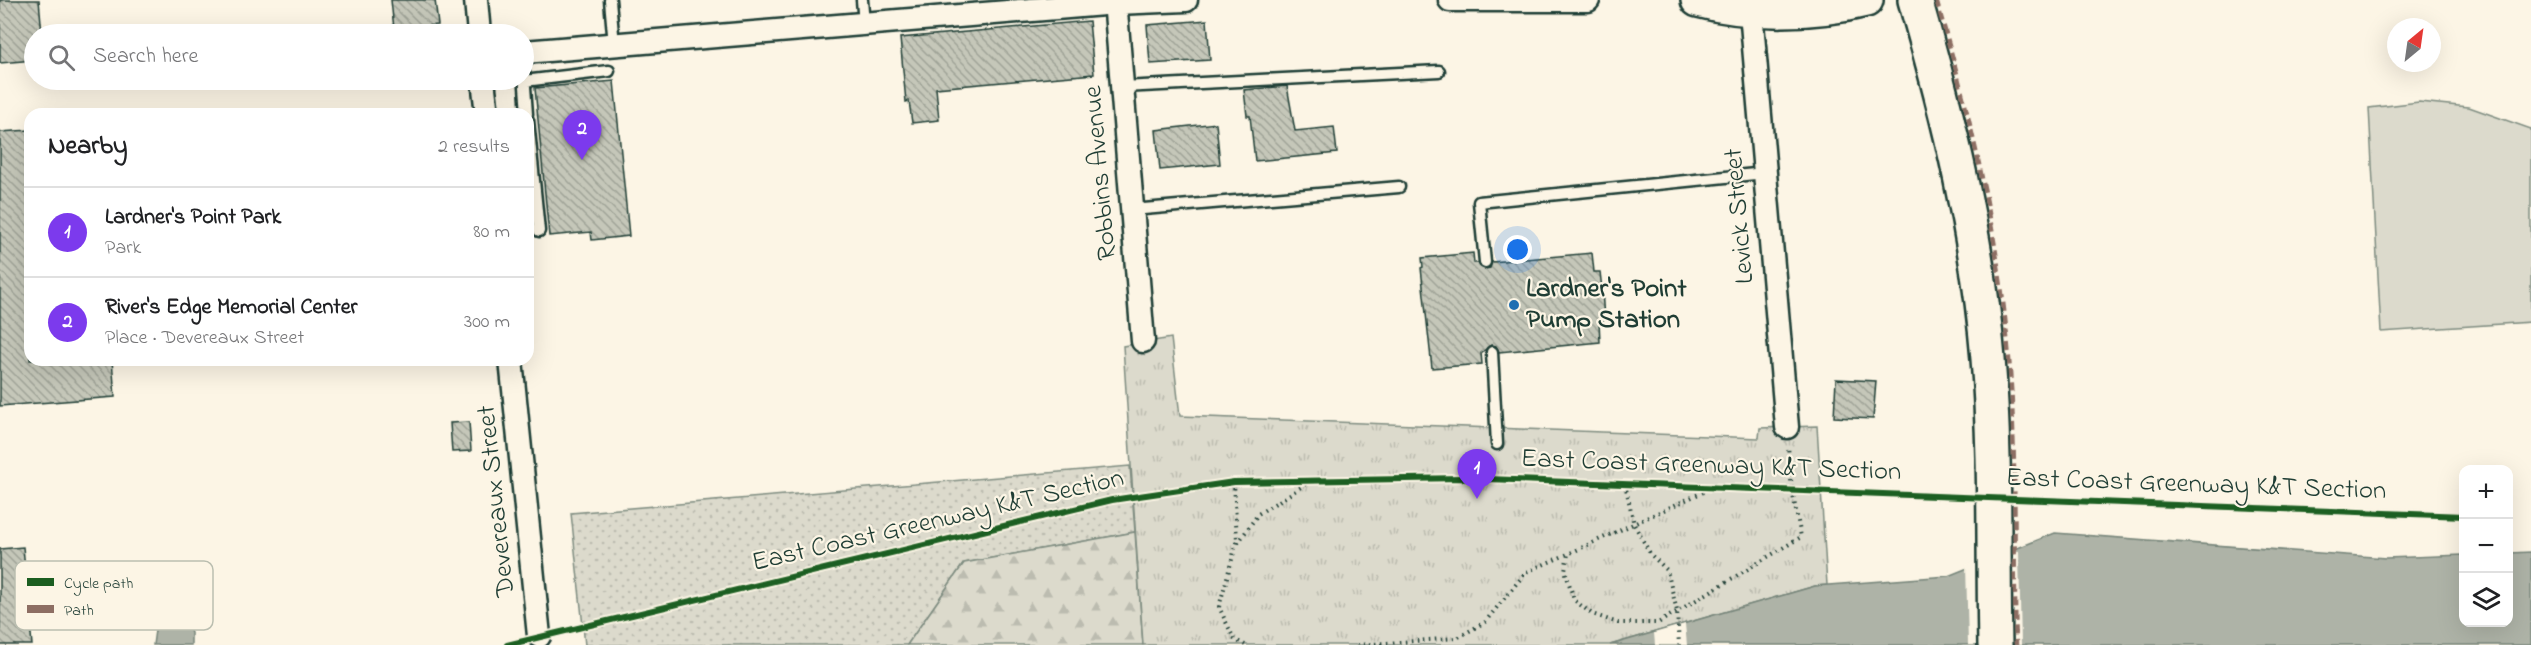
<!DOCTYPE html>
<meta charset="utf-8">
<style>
body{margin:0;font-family:"Indie Flower",sans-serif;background:#f6f6f6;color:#202124}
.controls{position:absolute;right:18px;bottom:18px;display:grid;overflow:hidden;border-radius:12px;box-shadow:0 6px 24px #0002}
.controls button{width:54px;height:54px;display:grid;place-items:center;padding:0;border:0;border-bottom:2px solid #e0e0e0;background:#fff;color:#202124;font:30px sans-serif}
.compass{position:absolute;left:2387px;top:18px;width:54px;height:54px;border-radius:50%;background:#fff;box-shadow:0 6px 24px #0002;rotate:29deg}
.you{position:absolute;left:1518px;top:250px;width:21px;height:21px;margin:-15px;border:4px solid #fff;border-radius:50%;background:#1a73e8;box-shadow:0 0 0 9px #1a73e833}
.badge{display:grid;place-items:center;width:39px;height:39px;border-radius:50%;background:#7c3aed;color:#fff;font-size:20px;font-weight:700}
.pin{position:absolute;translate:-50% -50px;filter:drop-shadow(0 2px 3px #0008)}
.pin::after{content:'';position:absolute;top:32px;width:21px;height:18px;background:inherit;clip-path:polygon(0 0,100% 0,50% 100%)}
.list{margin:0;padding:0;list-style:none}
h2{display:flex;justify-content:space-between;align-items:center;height:78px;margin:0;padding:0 24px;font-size:26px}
h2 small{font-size:20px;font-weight:400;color:#757577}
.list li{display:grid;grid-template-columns:39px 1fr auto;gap:18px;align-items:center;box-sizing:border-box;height:90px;padding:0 24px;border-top:2px solid #e0e0e0}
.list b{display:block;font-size:22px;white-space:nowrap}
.list p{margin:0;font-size:20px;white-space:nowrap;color:#757577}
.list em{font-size:20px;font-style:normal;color:#757577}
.icon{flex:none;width:33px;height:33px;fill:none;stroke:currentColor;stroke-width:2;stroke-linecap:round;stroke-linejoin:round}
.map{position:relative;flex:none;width:2531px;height:645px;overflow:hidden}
.search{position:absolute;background:#fff;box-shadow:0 6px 24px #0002;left:24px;top:24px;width:510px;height:66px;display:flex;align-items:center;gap:15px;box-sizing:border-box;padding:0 21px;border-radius:33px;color:#757577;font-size:22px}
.panel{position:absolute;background:#fff;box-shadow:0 6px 24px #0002;left:24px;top:108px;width:510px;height:258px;border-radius:18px}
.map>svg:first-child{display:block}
.grass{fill:url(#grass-dots);stroke:#7e8c80;stroke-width:1.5}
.forest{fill:url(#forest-firs);stroke:#7e8c80;stroke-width:1.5}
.park{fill:url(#park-tufts);stroke:#7e8c80;stroke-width:1.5}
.pitch{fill:#dcdacc;stroke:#7e8c80;stroke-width:1.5}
.water{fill:#aeb3a7;stroke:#758479;stroke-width:1.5}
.pier{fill:#fcf5e5}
.building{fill:url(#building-back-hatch);stroke:#1f3d34;stroke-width:1.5}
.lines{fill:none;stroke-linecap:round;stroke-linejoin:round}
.service-casing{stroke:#1f3d34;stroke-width:15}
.minor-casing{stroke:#1f3d34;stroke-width:27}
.primary-casing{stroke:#1f3d34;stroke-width:38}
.trunk-casing{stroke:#1f3d34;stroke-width:38}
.path{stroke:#1f3d34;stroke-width:4;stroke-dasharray:1.5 4.5;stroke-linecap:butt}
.service{stroke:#fcf5e5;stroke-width:10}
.minor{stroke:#fcf5e5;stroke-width:22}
.primary{stroke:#fcf5e5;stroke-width:33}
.trunk{stroke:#fcf5e5;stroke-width:33}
.quiet{stroke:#8d6e63;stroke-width:4.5;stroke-dasharray:9 4.5;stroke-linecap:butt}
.cycleway-casing{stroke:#fcf5e5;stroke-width:10}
.cycleway{stroke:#1b5e20;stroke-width:6}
.poi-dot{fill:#1f6fb2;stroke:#fcf5e5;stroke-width:2}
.labels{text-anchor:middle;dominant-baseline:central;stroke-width:4.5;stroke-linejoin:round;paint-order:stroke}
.street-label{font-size:27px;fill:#1f3d34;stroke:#fcf5e5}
.poi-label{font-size:27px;font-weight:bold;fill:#1f3d34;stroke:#fcf5e5;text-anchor:start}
.key{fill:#fcf5e5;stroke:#babeb0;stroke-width:1.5}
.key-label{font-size:16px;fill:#1f3d34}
</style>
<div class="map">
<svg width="2531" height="645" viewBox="0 0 2531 645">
<defs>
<pattern id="grass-dots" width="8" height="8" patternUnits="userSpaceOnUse" patternTransform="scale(1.5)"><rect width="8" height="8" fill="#dcdacc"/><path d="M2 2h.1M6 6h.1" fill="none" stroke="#bcbcb0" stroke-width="1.8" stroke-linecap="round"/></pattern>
<pattern id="forest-firs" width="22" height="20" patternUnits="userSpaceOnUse" patternTransform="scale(1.5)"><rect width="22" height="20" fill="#dcdacc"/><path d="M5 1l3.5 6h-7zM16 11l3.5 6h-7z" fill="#bcbcb0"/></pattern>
<pattern id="park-tufts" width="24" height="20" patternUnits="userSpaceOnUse" patternTransform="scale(1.5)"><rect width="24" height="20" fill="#dcdacc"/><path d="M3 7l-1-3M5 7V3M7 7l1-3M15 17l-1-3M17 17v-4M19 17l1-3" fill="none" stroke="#bcbcb0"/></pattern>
<pattern id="building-back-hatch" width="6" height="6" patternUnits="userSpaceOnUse" patternTransform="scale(1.5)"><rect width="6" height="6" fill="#c5c7b9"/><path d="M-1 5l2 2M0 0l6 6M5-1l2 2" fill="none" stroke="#9fa397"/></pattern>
</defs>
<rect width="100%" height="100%" fill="#fcf5e5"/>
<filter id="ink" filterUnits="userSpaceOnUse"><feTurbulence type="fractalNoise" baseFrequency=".0167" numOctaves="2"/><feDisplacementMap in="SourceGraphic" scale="12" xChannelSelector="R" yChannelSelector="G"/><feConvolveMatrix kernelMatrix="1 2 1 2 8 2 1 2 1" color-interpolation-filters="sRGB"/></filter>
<g filter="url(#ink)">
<path class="grass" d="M1130,466l5,66 -171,31 -57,82h-322l-14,-132z"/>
<path class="forest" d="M1135,532l8,113h-236l57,-82z"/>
<path class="park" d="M1171,338l9,78 579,22 1,-10 57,-2 10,159 -12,1 -205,59h-467l-20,-299z"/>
<path class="pitch" d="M2419,102l50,5 62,22v193l-150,10 -12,-224z"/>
<path class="water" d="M2055,533l331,25 77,-3 1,67h44l1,-69 22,-1v93h-921l205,-59 133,-10z
M185,621l6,12v12h-38l3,-22z"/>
<path class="pier" d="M2001,551h18l2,94h-53l-2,-80z
M1685,624l2,21h-32l-1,-12z"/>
<path class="building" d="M0,0h39l3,34h-8v26l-34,3z
M391,0h44l3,25 -44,4z
M1207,20l3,40 -60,4 -3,-39z
M1089,21l5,53 -158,14 3,32 -27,3 -3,-22 -3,1 -6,-64z
M614,81l15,155 -37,4 -1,-8 -42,4 -14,-148z
M1287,86l8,45 39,-4 3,26 -82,8 -5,-45h-3l-3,-26z
M1216,123l4,41 -60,6 -4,-40z
M30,130v230h82l3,37 -115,9v-274z
M1473,253l1,10h4l7,6 5,-1 2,-6 100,-9 2,19h6l2,17 2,31 -5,1 1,21 -101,10 -3,-6 -5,-1 -10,8 1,11 -50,4 -11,-100 2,-1 -1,-9z
M1836,379l40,2 -3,38 -39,-2z
M469,422l2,29 -19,1 -2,-29z
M23,547l9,98h-32v-96z"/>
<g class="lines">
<g class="service-casing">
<path id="service" d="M610,0l4,45
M862,0l2,24
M524,73l3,41
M524,81l85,-10
M1123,87l316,-16
M528,120l11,111
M1132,210l267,-23
M1485,262l-6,-60 286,-29
M1492,352l5,92"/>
</g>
<g class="minor-casing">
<path id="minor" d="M476,0l3,34
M1115,0l28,341
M1450,0h138
M1750,0l37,427
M524,52l592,-49 70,-3
M483,80l4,34
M511,360l28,276"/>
</g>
<g class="primary-casing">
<path id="primary" d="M1698,0c51,14 116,13 168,0"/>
</g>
<g class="trunk-casing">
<path id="trunk" d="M1915,0c34,118 63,237 73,359 8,95 5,191 7,286"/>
</g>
<path class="path" d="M1234,482l3,59 -18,66 15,32 11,6
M1625,484l9,40 17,31 16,15 10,41 2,34
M1714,487l-146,67 -3,16 9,30 18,14 26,9h40l143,-86 -9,-47 -4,-44
M1238,543l20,-29 56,-35
M1357,645l100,-7 28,-16 41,-50 42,-18"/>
<use href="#service" class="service"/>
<use href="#minor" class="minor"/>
<use href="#primary" class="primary"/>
<use href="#trunk" class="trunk"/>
<path class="quiet" d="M1936,0c35,117 63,237 73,359 8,95 4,191 7,286"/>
<g class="cycleway-casing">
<path id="cycleway" d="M507,645l605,-145 122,-18 228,-4 1002,38"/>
</g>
<use href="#cycleway" class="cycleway"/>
</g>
</g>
<circle class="poi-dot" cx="1514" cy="305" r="6"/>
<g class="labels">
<g class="street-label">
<text transform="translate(1101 173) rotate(-95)">Robbins Avenue</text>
<text transform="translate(1740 216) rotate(-95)">Levick Street</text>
<text transform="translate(1711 466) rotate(2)">East Coast Greenway K&amp;T Section</text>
<text transform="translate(2196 485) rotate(2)">East Coast Greenway K&amp;T Section</text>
<text transform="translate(497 501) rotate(-96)">Devereaux Street</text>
<text transform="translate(938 521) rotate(-13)">East Coast Greenway K&amp;T Section</text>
</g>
<g class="poi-label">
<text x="1526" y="289">Lardner's Point<tspan x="1526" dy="31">Pump Station</tspan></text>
</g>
</g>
<rect x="15" y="561" width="198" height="69" rx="9" class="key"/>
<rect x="27" y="578" width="27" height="8" fill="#1b5e20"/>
<rect x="27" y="605" width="27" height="8" fill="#8d6e63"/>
<g class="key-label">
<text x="64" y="588">Cycle path</text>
<text x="64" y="615">Path</text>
</g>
</svg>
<div class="controls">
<button>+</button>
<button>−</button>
<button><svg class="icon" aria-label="layers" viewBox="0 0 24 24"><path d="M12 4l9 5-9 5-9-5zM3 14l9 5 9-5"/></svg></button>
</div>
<svg class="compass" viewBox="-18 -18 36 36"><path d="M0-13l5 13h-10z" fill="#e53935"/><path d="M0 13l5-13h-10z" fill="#757577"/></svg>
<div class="you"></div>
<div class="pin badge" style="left:1477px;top:499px">1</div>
<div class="pin badge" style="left:582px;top:160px">2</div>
<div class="search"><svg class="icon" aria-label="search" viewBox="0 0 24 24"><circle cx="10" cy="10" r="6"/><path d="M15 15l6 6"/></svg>Search here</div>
<section class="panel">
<h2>Nearby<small>2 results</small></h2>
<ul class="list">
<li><span class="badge">1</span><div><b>Lardner's Point Park</b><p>Park</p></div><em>80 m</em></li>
<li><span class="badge">2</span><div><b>River's Edge Memorial Center</b><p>Place · Devereaux Street</p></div><em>300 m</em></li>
</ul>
</section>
</div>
